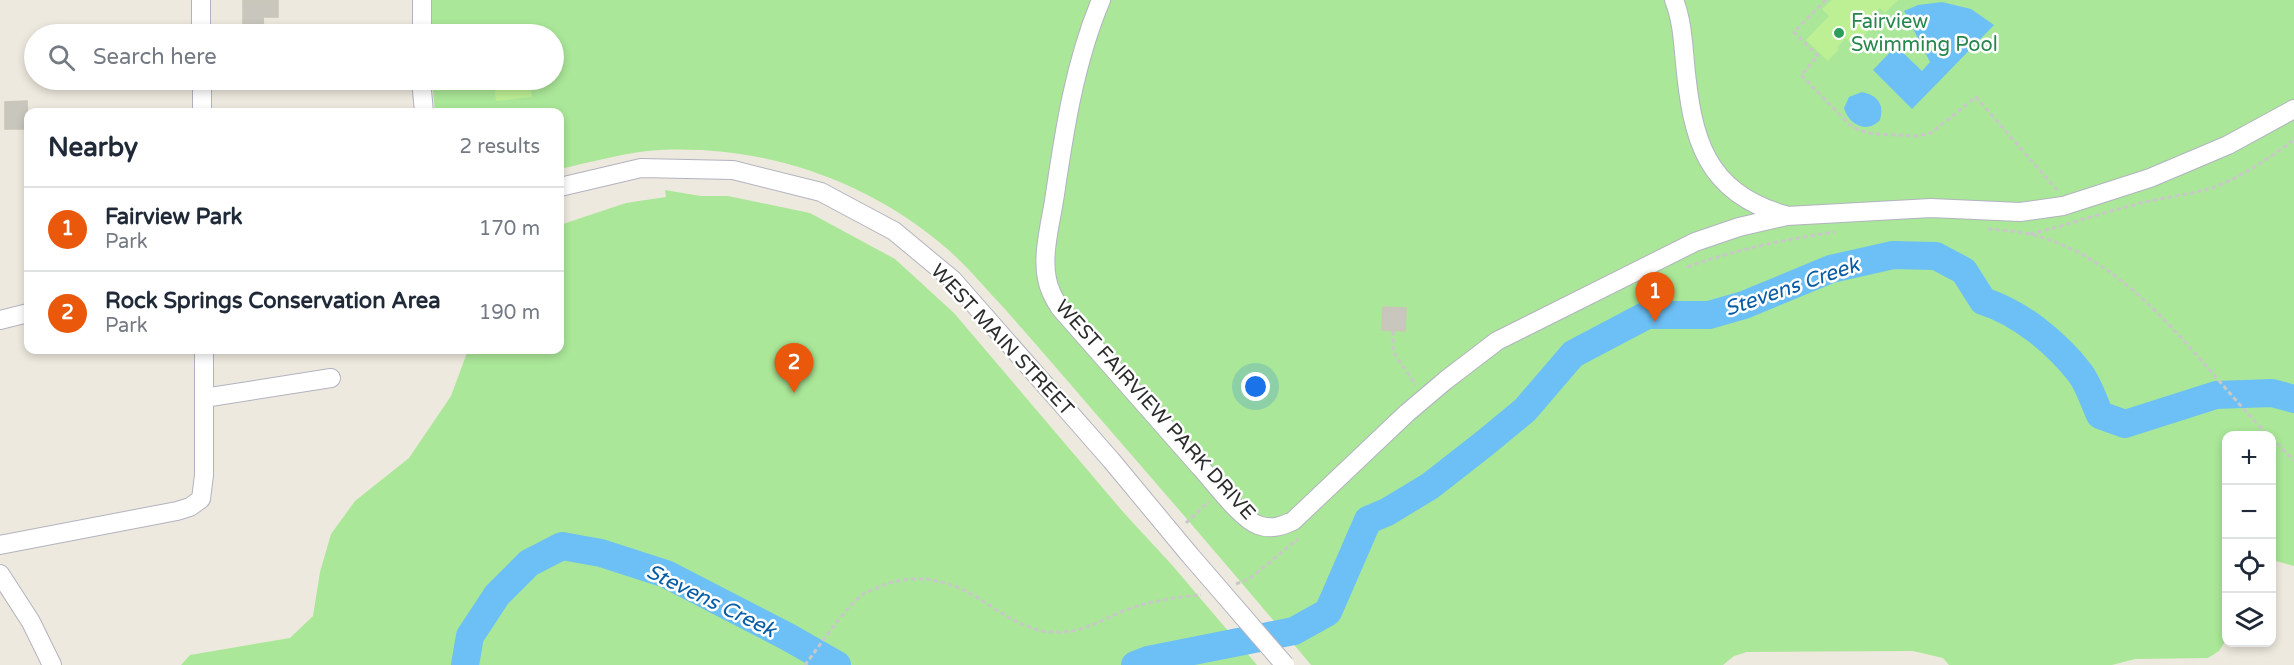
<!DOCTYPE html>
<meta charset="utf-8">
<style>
body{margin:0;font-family:"Varela Round",sans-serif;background:#f2f2f3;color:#1f2937}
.controls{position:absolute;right:18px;bottom:18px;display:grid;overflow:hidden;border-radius:12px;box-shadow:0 3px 9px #0003}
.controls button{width:54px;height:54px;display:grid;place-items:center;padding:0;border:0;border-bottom:2px solid #e0e1e3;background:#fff;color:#1f2937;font:30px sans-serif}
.you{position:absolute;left:1256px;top:387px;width:21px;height:21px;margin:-15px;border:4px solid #fff;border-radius:50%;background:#1a73e8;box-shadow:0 0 0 9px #1a73e833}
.badge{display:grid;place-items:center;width:39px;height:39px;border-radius:50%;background:#ea580c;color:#fff;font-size:20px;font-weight:700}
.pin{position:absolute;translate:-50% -50px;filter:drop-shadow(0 2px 3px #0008)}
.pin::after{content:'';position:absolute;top:32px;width:21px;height:18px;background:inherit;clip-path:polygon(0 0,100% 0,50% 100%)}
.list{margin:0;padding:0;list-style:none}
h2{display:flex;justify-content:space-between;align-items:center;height:78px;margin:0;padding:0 24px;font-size:26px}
h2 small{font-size:20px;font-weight:400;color:#747a83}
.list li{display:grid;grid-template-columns:39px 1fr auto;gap:18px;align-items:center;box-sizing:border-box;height:84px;padding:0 24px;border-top:2px solid #e0e1e3}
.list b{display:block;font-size:22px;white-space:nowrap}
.list p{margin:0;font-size:20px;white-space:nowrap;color:#747a83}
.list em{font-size:20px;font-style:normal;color:#747a83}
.icon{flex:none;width:33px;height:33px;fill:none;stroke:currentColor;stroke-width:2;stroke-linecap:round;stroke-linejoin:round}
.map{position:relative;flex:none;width:2294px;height:665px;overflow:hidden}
.search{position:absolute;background:#fff;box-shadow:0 3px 9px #0003;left:24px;top:24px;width:540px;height:66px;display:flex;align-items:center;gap:15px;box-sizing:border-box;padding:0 21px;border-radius:33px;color:#747a83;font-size:22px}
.panel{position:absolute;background:#fff;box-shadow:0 3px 9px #0003;left:24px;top:108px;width:540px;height:246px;border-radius:12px}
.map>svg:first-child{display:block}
.green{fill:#aae798}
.pitch{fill:#bdef94}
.water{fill:#6dc0f5}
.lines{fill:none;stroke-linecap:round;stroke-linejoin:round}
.river{stroke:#6dc0f5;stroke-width:28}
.building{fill:#c9c7bd;stroke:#cac6b7;stroke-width:1.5}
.minor-casing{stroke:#b2b3c0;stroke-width:20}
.path{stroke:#c8c8c8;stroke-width:3;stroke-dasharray:4.5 3;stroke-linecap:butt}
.minor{stroke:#fff;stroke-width:18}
.minor-bridge-casing{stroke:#b2b3c0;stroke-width:20;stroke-linecap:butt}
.minor-bridge{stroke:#fff;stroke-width:18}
.leisure-dot{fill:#2e9e5b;stroke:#fff;stroke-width:2}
.labels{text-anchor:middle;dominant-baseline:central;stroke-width:5;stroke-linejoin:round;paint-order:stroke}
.leisure-label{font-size:20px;fill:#27864d;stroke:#fff;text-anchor:start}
.street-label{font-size:20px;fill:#2c2c2c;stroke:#fff}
.water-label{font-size:21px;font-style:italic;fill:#075ca6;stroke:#fff}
</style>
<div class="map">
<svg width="2294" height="665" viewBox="0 0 2294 665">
<rect width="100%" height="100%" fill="#eee9de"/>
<path class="green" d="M432,0h1862v566l-22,-6v-124h-46v204l-7,11 -11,7 -73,1 -23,6h-163l-6,-7 -30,-7 -166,1 -13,4 -11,9h-412c-73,-87 -147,-173 -221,-258 -28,-33 -57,-66 -86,-99 -21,-22 -41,-47 -65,-66 -78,-64 -178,-97 -279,-92 -34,2 -68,12 -100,19v-57h-125l-3,-32h122v-46h-122z
M665,190l36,6h27l82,17 85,46 59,54 170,200 48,52 85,100h-1076l9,-10 100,-17 23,-22 7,-44 11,-38 24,-33 54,-43 42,-62 17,-46h92v-125l66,-22 40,-6z"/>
<path class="pitch" d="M1832,0h66l-13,13 -5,-5 -14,15 5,5 -14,15 -5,-5 -3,3 -3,-3 -9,9 2,2 -11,12 -22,-21 23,-24 -7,-7z
M494,80h36l2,17 -36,4z"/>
<path class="water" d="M1942,2l29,7 23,16 -82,84 -39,-39 23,-24 26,25 8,-9 -26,-51 14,-6z
M1862,92c15,3 23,12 18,28 -13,14 -31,5 -36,-12l5,-11z"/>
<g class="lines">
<path class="river" d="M465,665l5,-29 27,-41 32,-32 33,-17 39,7 65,21 122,63 49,28
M1135,665l13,-5 146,-29 34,-19 40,-92 19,-8 43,-26 55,-43 40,-33 48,-56 74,-39h62l35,-10 87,-36 62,-14 43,1 28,15 19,30c37,12 73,41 97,72 9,12 14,29 20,42l25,9 91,-29 56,-2 22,6"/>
</g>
<path class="building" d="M243,0h35v17h-15l1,17h-21z
M27,101l1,28h-23v-27z
M1383,307l23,1 -1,23 -23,-1z"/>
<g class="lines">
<g class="minor-casing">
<path id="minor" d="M201,0v34
M1101,0c-27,64 -37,133 -47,201 -4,24 -12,54 -7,78 2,11 7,20 13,29 47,53 94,106 140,159 13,14 41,52 58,58 13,5 24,1 35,-4l114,-108 39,-33 51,-39 198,-99 44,-15 48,-11 144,-8 89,4 43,-6 87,-28 78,-33 66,-36
M1674,0c8,20 9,42 11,63 7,75 20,130 100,152
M422,34v-34
M202,80v32
M421,80l3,32
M560,187l81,-19 92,2 88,22 73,39 59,49 158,180 78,94
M0,320l28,-7
M204,398l127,-20
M0,545l177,-34 13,-4 11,-8 3,-24v-125
M0,574l31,48 21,43"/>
</g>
<path class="path" d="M1826,0l-32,32 24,24 -17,19 49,50 11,6 14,3 42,2 14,-3 45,-36 81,93
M1988,229c13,1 28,2 41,5 104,24 169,130 240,202
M2030,234c35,-8 68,-20 103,-29 24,-7 49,-9 72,-15 33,-10 61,-30 89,-50
M1687,267c47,-17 99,-28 148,-35
M1393,331v21l23,33
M2272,438l22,23
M1186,523l23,-22
M1236,584l13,-5 49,-40
M805,665c16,-21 37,-54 58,-71 4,-3 11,-5 16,-7 33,-15 69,-8 99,11 22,14 48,33 74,34 27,2 45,-10 69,-20 24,-10 54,-15 80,-17"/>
<use href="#minor" class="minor"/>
<g class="minor-bridge-casing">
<path id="minor-bridge" d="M1189,554l96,111"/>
</g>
<use href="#minor-bridge" class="minor-bridge"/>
</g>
<circle class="leisure-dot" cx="1839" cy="33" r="6"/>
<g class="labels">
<g class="leisure-label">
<text x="1851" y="22">Fairview<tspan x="1851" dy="23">Swimming Pool</tspan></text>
</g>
<g class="street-label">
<text transform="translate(1002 340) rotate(47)">WEST MAIN STREET</text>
<text transform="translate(1155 410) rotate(48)">WEST FAIRVIEW PARK DRIVE</text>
</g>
<g class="water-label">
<text transform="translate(1792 287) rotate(-19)">Stevens Creek</text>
<text transform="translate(711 601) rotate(26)">Stevens Creek</text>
</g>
</g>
</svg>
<div class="controls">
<button>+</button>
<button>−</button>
<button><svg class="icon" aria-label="locate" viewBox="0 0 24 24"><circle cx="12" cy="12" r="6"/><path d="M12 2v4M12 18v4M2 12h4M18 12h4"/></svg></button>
<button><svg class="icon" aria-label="layers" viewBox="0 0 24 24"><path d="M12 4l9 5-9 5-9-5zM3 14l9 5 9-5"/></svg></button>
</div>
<div class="you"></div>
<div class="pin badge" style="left:1655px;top:322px">1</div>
<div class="pin badge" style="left:794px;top:393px">2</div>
<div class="search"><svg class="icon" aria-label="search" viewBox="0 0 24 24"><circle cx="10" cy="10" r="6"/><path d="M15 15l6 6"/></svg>Search here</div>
<section class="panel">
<h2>Nearby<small>2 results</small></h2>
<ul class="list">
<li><span class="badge">1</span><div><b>Fairview Park</b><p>Park</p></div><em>170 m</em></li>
<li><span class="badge">2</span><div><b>Rock Springs Conservation Area</b><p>Park</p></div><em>190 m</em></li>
</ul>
</section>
</div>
